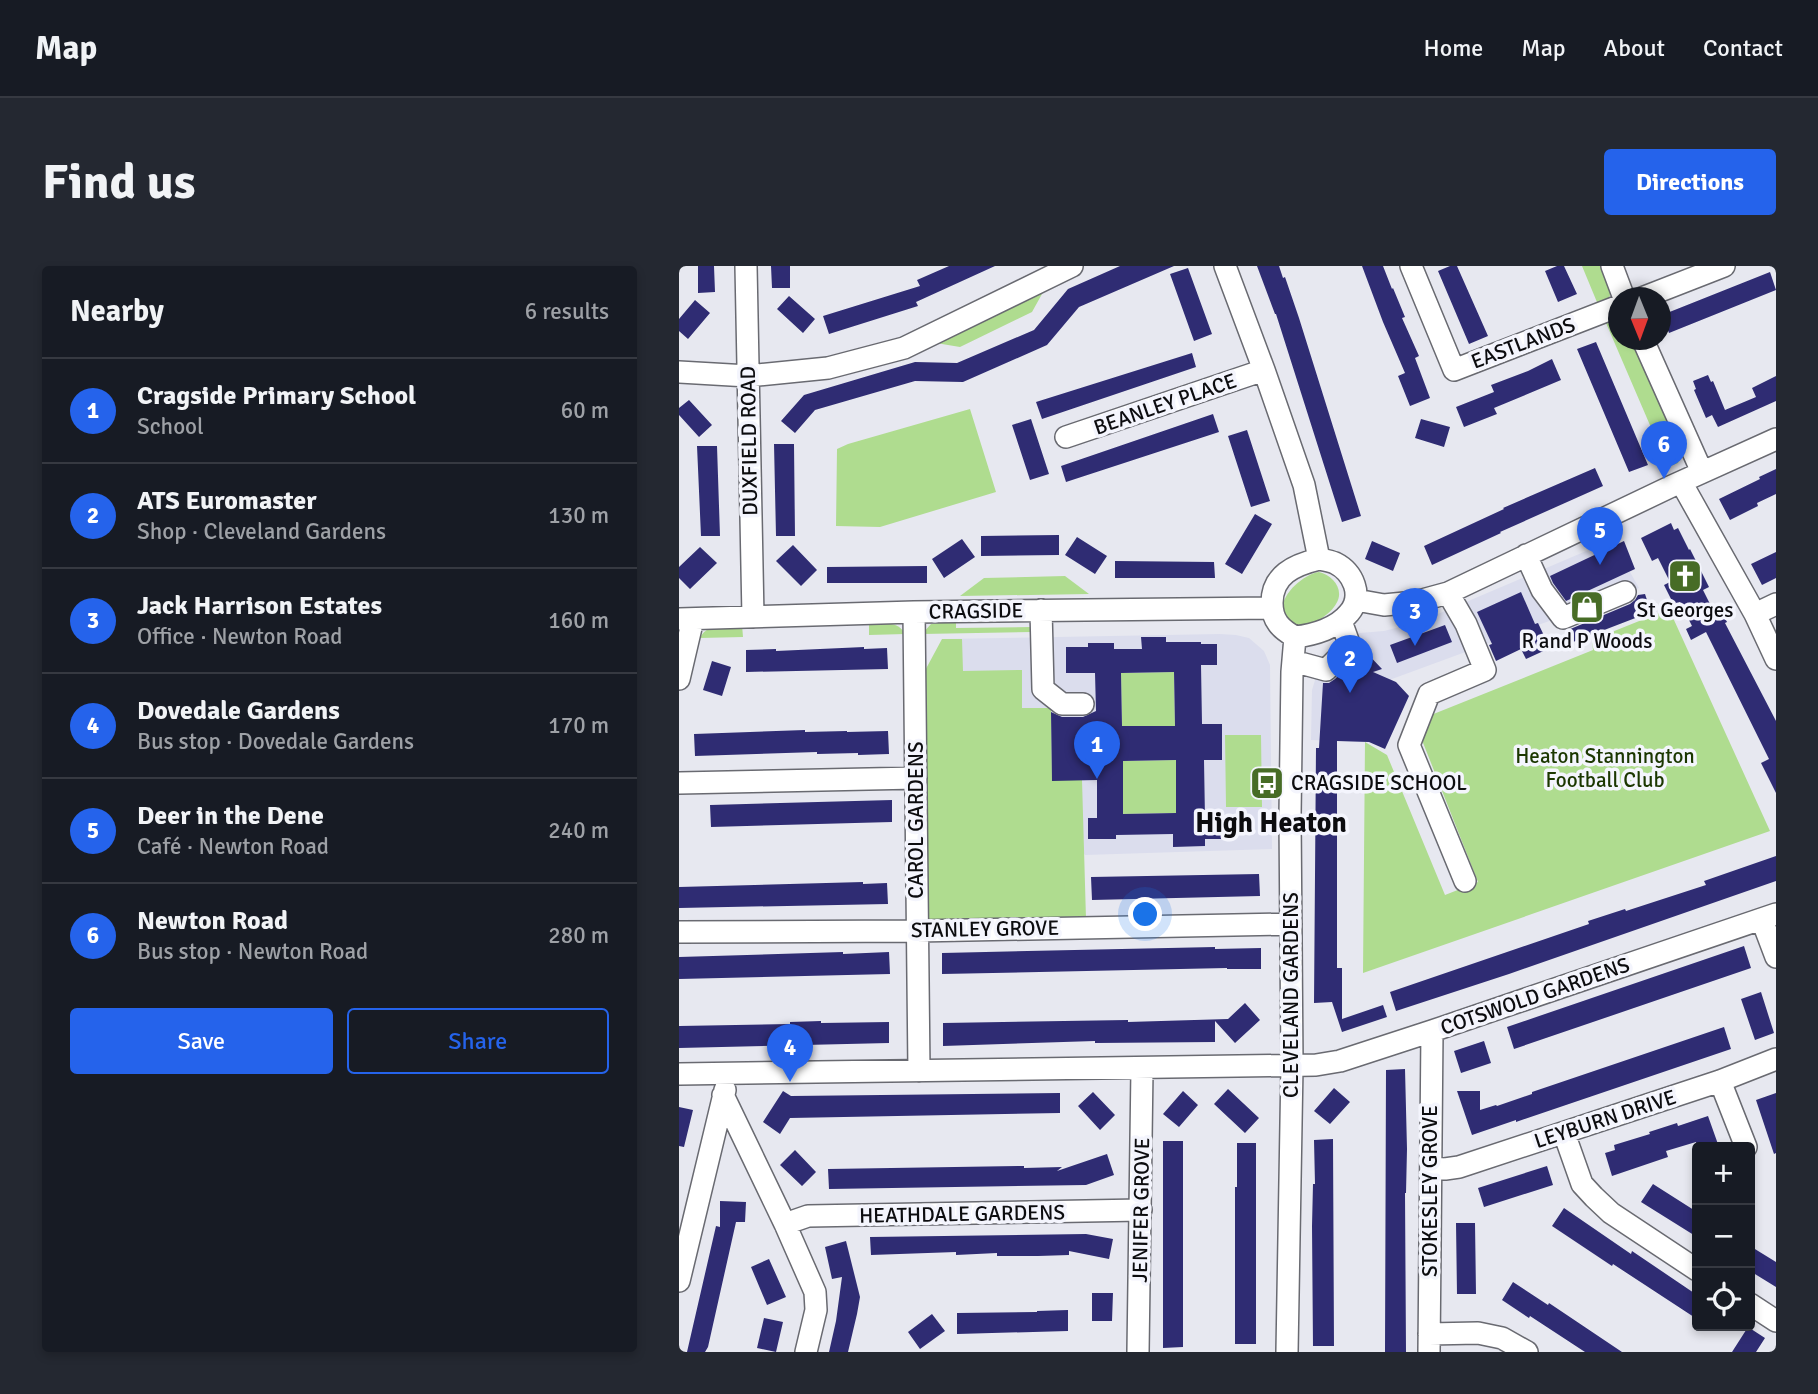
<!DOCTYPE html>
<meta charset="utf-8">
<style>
body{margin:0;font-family:Signika,sans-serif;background:#242831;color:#f1f3f6}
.controls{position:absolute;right:21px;bottom:21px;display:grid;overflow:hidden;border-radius:7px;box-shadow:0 4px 10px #0003}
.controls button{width:63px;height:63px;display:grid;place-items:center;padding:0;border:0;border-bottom:2px solid #363941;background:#171b24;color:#f1f3f6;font:35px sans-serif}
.compass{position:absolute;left:929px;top:21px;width:63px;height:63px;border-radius:50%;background:#171b24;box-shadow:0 4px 10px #0003;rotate:179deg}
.you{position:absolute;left:467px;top:649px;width:24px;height:24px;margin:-18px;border:5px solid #fff;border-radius:50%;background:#1a73e8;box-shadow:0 0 0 10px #1a73e833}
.badge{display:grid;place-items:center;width:46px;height:46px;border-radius:50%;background:#2563eb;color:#fff;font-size:23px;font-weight:700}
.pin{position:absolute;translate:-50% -58px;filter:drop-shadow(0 2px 4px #0008)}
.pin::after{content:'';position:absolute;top:37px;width:24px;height:21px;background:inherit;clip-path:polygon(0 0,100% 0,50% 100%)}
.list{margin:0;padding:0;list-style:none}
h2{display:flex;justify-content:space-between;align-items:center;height:91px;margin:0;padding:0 28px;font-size:30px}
h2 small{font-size:23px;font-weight:400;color:#9ea1a6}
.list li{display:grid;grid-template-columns:46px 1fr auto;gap:21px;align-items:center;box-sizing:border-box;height:105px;padding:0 28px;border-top:2px solid #363941}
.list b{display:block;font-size:26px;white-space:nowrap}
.list p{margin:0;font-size:23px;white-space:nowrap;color:#9ea1a6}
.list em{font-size:23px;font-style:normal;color:#9ea1a6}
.actions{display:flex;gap:14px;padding:21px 28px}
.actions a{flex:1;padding:16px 0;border:2px solid #2563eb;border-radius:7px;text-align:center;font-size:24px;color:#2563eb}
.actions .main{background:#2563eb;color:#fff}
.icon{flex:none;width:38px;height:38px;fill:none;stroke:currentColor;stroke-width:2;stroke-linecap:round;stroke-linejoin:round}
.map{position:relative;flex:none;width:1097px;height:1086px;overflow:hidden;border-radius:7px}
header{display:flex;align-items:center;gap:42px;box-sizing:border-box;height:98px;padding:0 35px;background:#171b24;border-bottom:2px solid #363941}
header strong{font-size:33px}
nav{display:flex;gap:38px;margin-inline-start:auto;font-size:24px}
.intro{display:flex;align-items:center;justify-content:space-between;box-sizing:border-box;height:168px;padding:0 42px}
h1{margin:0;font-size:49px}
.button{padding:18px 32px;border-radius:7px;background:#2563eb;color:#fff;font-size:24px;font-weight:700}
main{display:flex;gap:42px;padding:0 42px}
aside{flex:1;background:#171b24;border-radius:7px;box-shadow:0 4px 10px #0003}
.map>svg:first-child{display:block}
.built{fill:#dbdded}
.green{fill:#afdc8f}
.building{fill:#2f2c73;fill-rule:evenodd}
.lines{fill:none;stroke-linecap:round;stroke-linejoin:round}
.minor-casing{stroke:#696a71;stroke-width:24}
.minor{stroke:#fff;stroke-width:21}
.labels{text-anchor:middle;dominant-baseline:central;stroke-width:7;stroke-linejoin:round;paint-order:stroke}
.street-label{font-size:21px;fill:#0c0c0f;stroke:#f4f5fd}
.poi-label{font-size:21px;fill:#0c0c0f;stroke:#f4f5fd}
.park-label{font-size:21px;fill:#1b3700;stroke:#f4f5fd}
.district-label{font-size:28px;font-weight:bold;fill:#0c0c0f;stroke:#f4f5fd}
</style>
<header>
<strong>Map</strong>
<nav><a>Home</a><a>Map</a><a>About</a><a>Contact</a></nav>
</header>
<div class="intro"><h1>Find us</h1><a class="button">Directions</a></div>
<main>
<aside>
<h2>Nearby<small>6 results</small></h2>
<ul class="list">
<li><span class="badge">1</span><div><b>Cragside Primary School</b><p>School</p></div><em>60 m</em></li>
<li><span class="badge">2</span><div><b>ATS Euromaster</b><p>Shop · Cleveland Gardens</p></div><em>130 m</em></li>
<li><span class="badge">3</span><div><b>Jack Harrison Estates</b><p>Office · Newton Road</p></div><em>160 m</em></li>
<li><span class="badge">4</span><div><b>Dovedale Gardens</b><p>Bus stop · Dovedale Gardens</p></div><em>170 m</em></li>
<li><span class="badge">5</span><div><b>Deer in the Dene</b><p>Café · Newton Road</p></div><em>240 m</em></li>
<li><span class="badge">6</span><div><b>Newton Road</b><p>Bus stop · Newton Road</p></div><em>280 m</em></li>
</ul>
<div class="actions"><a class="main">Save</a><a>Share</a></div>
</aside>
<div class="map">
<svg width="1097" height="1086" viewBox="0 0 1097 1086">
<rect width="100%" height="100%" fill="#e7e8f0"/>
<path class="built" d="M933,274l27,48 -247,91 -18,19 -9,44 -54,-2 1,-50 9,-29 19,-20 20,-8 24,-2 35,-9z
M541,368l16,1 13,3 15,13 6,14 2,184 -187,6 -143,-216z"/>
<path class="green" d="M903,0h23c5,18 13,29 -6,41z
M368,19l-15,27 -72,35 -30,-5z
M927,57l12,1 1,16h14l49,113 -4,10 -10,4z
M291,143l26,83 -116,35 -44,-1 1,-77 11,-5z
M640,306c14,3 26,18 17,32 -6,11 -28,26 -41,20 -31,-13 3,-49 24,-52z
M386,310l24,18 -129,2 24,-18z
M990,343l101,222 -407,142 2,-231 22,13 58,140 33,-13 -60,-152 3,-11 172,-69 -1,-10z
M277,355v7l75,-1 1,5 -110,2 9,-10z
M190,358c15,0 29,-4 36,10l-36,1z
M63,359l1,12 -43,1c8,-16 26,-12 42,-13z
M263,373h20l1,32 59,-1v38h29l1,72h30l4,139 -163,4 -2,-245z
M495,406l1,54h-53l-1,-53z
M546,469h36l1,72h-36z
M497,494v53l-53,1v-53z"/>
<path class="building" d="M19,0h16l1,26 -17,1z
M92,0h19v22h-18z
M270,0h46l-79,36 2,4 -89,28 -6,-18 97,-30 -3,-6z
M441,0h54l-95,41 -32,38 -84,37 -48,-1 -100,29 -20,23 -14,-12 23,-26 111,-33 42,1 77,-33 34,-41z
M578,0h22l4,12 2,-1 14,41 62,198 -19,6 -66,-208h-1z
M683,0h21l9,23 1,-1 12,29 -3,1 17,38 -4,2 15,40 -20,8 -12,-30 7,-3 -22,-51z
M771,0h7l31,70 -19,8 -31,-73z
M878,0h7l13,28 -19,8 -13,-31z
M509,2l24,66 -18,7 -24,-67z
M1091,6l6,18 -107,43 -7,-18z
M110,30l26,23 -12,14 -26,-24z
M16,34l15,13 -22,26 -9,-8v-12z
M917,76l52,123 -19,7 -52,-123z
M513,87l4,14 -154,52 -6,-17z
M873,93l9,21 -67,28 3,6 -33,13 -8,-20 38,-15 -3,-7 37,-14z
M1029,109l3,7 2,-1 12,29 31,-13 -4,-9 24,-12v25l-58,26 -6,-12 -6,3 -12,-28 2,-1 -3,-8z
M10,134l23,25 -13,12 -20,-22v-7z
M534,148l6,18 -153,50 -5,-16z
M352,153l18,55 -19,6 -18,-55z
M742,153l29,8 -6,20 -29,-9z
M568,164l23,71 -19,6 -23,-71z
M95,178h20l1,92h-19z
M18,180h20l3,90h-19z
M916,202l8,18 -103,46 1,1 -69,32 -8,-19 80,-37 -1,-1z
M1097,203v25l-19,9 1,3 -28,14 -11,-21 41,-20 -1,-2z
M576,248l17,10 -30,50 -17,-10z
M992,257l3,7 4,-2 11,22 1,-1 19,38 -6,3 12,24 7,-3 5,11 -2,1 51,98v72l-15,-30 8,-4 -63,-127 -15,8 -5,-11 6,-3 -12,-24 -6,3 -10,-20 6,-3 -12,-24 -6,3 -11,-23z
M380,269v20l-78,1v-20z
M398,271l30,19 -12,18 -30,-19z
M283,273l13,18 -31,21 -12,-19z
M693,275l28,12 -7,18 -28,-12z
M945,275l11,28 -69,32 -13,-18 -3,-7z
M114,279l24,25 -16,16 -25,-25z
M21,281l17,16 -27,26 -11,-11v-11z
M1097,286v26l-14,7 -11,-21z
M436,295l99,1 1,16h-100z
M248,300v17h-100v-16z
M842,326l14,32 3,-1 12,25 -24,11 -5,-10 -25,12 -7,-16 3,-1 -15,-32z
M966,328l6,18 -78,30 -5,-12 62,-26 5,-4 3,-5z
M766,359l7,17 -55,21 -7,-18z
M462,371h25v5h35v2h16v21h-16l1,59h20v36h-18l1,59h15l1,20h-16v7l-32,1v-13l-57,1v4h-28v-21h9v-38l-45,1 -1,-69 11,5h21l13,-6 -1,-38h-29v-26h22v-4h26v6h28zM495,406l1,54h-53l-1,-53zM497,494v53l-53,1v-53z
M185,381v2l23,-1 1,21 -142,3v-22l30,-1v2z
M684,383l19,20 -9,3 23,10 13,14 -24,53 -16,-7 -32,-1v227h5v51l41,-14 4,12 -45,15 -10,-30 -18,1 2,-255h3l4,-65h6l6,-4 24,-24z
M33,395l19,6 -9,29 -19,-6z
M126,464v2l42,-1v1l41,-1 1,23 -31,1v-2l-41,1v-2l-122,4 -1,-22z
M213,534v22l-181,5 -1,-22z
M1097,590v25l-267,93 -113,37 -6,-19 199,-68 -1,-3 37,-12 1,2 80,-26 -2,-4z
M580,608l1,22 -168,4 -1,-23z
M184,616v2l24,-1 1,21 -209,4v-21z
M1065,680l7,22 -237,81 -7,-22z
M536,681v2l46,-1v21h-34v-1l-285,6v-21z
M164,686v2l46,-2 1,22 -211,5v-22z
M1082,726l13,41 -19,7 -14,-41z
M566,737l15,17 -25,23 -20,-22v21l-120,1v-2l-152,5v-23l185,-3v2l100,-3z
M142,755v2l68,-1v21l-210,5v-22l111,-2v-2z
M1045,761l7,22 -215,73v-2l-44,15 -15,-44h23v19l16,-5 1,1 35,-12v-2z
M805,775l7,22 -30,10 -7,-22z
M726,803l2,80 -1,44h-1l1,159h-21l1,-282z
M655,822l16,14 -20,22 -16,-13z
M549,823l31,29 -14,15 -31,-29z
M104,825l8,5 269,-3v20l-270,5 -10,16 -17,-12z
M504,825l15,14 -19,22 -16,-13z
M414,826l22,23 -15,15 -22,-24z
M1097,827v60l-2,1 -18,-54z
M0,841l14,3 -9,37 -5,-1z
M1029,850l11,31h-22l-1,-5 -30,9 2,6 -56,19 -7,-23 10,-3 -1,-5 36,-11 -1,-2 28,-9 1,3z
M654,873l1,207h-21l-1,-120 1,-42h2l-1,-44z
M484,875h20v206l-20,1z
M558,877h19v201h-21v-157h2z
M116,884l21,22 -14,14 -22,-21z
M428,888l7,21 -28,10 -257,4 -1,-20 196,-3v2l38,-1 -5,4z
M868,900l6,19 -69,22 -6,-19z
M974,918l44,28v25l-56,-35z
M41,935l26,1 -1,20h-9l-28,125 -3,5h-18l29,-126 4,1z
M885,942l67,46 1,-3 65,44v24l-84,-55 -1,2 -60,-40z
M777,957h19l1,71h-19z
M407,968l27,5 -4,20 -40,-8v4l-31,1h-41v-3l-41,2v-3l-85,3 -1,-18z
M167,975l14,56 -3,17 -9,38h-19l7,-31 6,-44 -10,2 -7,-32z
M1071,980l26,16v25l-26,-16z
M90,993l17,38 -19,8 -16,-38z
M834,1016l35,23 1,-2 73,49h-37l-55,-36 -1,2 -27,-18z
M413,1027h21l-1,28h-20z
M389,1044v21l-111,3v-21l80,-1v-1z
M253,1048l13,17 -25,18 -12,-17z
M85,1052l19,4 -7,30 -19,-4z
M1069,1061l17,11 -9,14h-24z"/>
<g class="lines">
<g class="minor-casing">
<path id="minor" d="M67,0l7,351
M546,0l39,104 40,115 15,74
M732,0l43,104 165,-64
M933,0l12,32
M963,32l82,-32
M964,74l59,132
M0,106l69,4 80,-8 76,-20 168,-82
M387,171l198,-67
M1002,216l74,132 21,45
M847,289l16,35 21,28 62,-26
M640,293c5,1 11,2 16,4 18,9 29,33 14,50 -12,15 -35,22 -54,24 -14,-8 -23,-16 -23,-34 0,-28 22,-38 47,-44z
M769,327l18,31 19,46 -56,24 -20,51 56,136
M677,334l28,5 31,-3 33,-9 224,-107 104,-47
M362,344l2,79 19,15h21
M235,346l5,459
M1076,348l21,-10
M0,353l235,-7 358,-4
M614,395l33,9 24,-24 -9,-25
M0,413l14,-60
M0,517l237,-5
M1083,654l14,37
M0,666l238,-1 374,-7
M0,808l637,-9 24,-4 92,-30 344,-117
M1041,815l26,66
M44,829l62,129 30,68 1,18 -10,42
M885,867l18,51 12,13 17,16 86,57
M752,902l14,1 14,-2 261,-86 56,-22
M106,958l23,-8 333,-6
M0,1015l46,-191
M1071,1038l26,17
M750,1068l49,-1 24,5 25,14
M459,1086l4,-283
M608,1086l5,-286 -2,-250 2,-144 3,-35
M750,1086l3,-321"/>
</g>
<use href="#minor" class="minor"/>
</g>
<defs>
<g id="church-square" transform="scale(1.75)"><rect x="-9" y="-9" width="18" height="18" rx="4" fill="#476c26" stroke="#f4f5fd"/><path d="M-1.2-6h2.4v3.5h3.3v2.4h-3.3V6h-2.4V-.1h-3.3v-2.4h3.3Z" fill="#fff"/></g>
<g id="shop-square" transform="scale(1.75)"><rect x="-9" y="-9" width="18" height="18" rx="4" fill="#476c26" stroke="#f4f5fd"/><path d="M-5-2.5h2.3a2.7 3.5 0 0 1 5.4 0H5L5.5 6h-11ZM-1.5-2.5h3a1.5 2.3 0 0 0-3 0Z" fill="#fff"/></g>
<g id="bus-square" transform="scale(1.75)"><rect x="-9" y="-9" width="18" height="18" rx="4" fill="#476c26" stroke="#f4f5fd"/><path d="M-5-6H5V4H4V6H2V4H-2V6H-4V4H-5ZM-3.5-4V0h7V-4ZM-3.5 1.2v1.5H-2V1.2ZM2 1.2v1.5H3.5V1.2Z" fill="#fff"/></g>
</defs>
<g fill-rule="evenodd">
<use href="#church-square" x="1006" y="310"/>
<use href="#shop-square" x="908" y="341"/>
<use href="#bus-square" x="588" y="517"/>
</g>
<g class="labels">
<g class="street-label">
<text transform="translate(844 77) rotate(-21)">EASTLANDS</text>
<text transform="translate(486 138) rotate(-19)">BEANLEY PLACE</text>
<text transform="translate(70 175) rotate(-91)">DUXFIELD ROAD</text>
<text transform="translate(297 345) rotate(-1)">CRAGSIDE</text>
<text transform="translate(237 554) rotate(-90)">CAROL GARDENS</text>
<text transform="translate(306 663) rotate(-1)">STANLEY GROVE</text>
<text transform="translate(612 729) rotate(-90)">CLEVELAND GARDENS</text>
<text transform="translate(856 730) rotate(-19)">COTSWOLD GARDENS</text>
<text transform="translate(926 853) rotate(-18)">LEYBURN DRIVE</text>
<text transform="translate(751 925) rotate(-90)">STOKESLEY GROVE</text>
<text transform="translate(462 944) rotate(-89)">JENIFER GROVE</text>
<text transform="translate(283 948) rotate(-1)">HEATHDALE GARDENS</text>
</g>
<g class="poi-label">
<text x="1006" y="344">St Georges</text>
<text x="908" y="375">R and P Woods</text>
<text x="612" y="517" text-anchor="start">CRAGSIDE SCHOOL</text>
</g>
<g class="park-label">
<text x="926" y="490">Heaton Stannington<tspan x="926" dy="24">Football Club</tspan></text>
</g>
<g class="district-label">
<text x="592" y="557">High Heaton</text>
</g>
</g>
</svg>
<div class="controls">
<button>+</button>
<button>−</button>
<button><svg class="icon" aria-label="locate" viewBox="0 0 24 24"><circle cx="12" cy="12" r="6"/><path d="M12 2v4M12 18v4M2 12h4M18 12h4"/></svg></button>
</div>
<svg class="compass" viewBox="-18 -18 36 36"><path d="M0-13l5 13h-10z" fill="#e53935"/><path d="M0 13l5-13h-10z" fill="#9ea1a6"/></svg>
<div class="you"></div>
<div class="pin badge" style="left:418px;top:513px">1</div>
<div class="pin badge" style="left:671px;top:427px">2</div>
<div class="pin badge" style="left:736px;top:380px">3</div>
<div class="pin badge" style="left:111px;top:816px">4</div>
<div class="pin badge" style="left:921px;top:299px">5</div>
<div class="pin badge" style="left:985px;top:213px">6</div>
</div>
</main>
